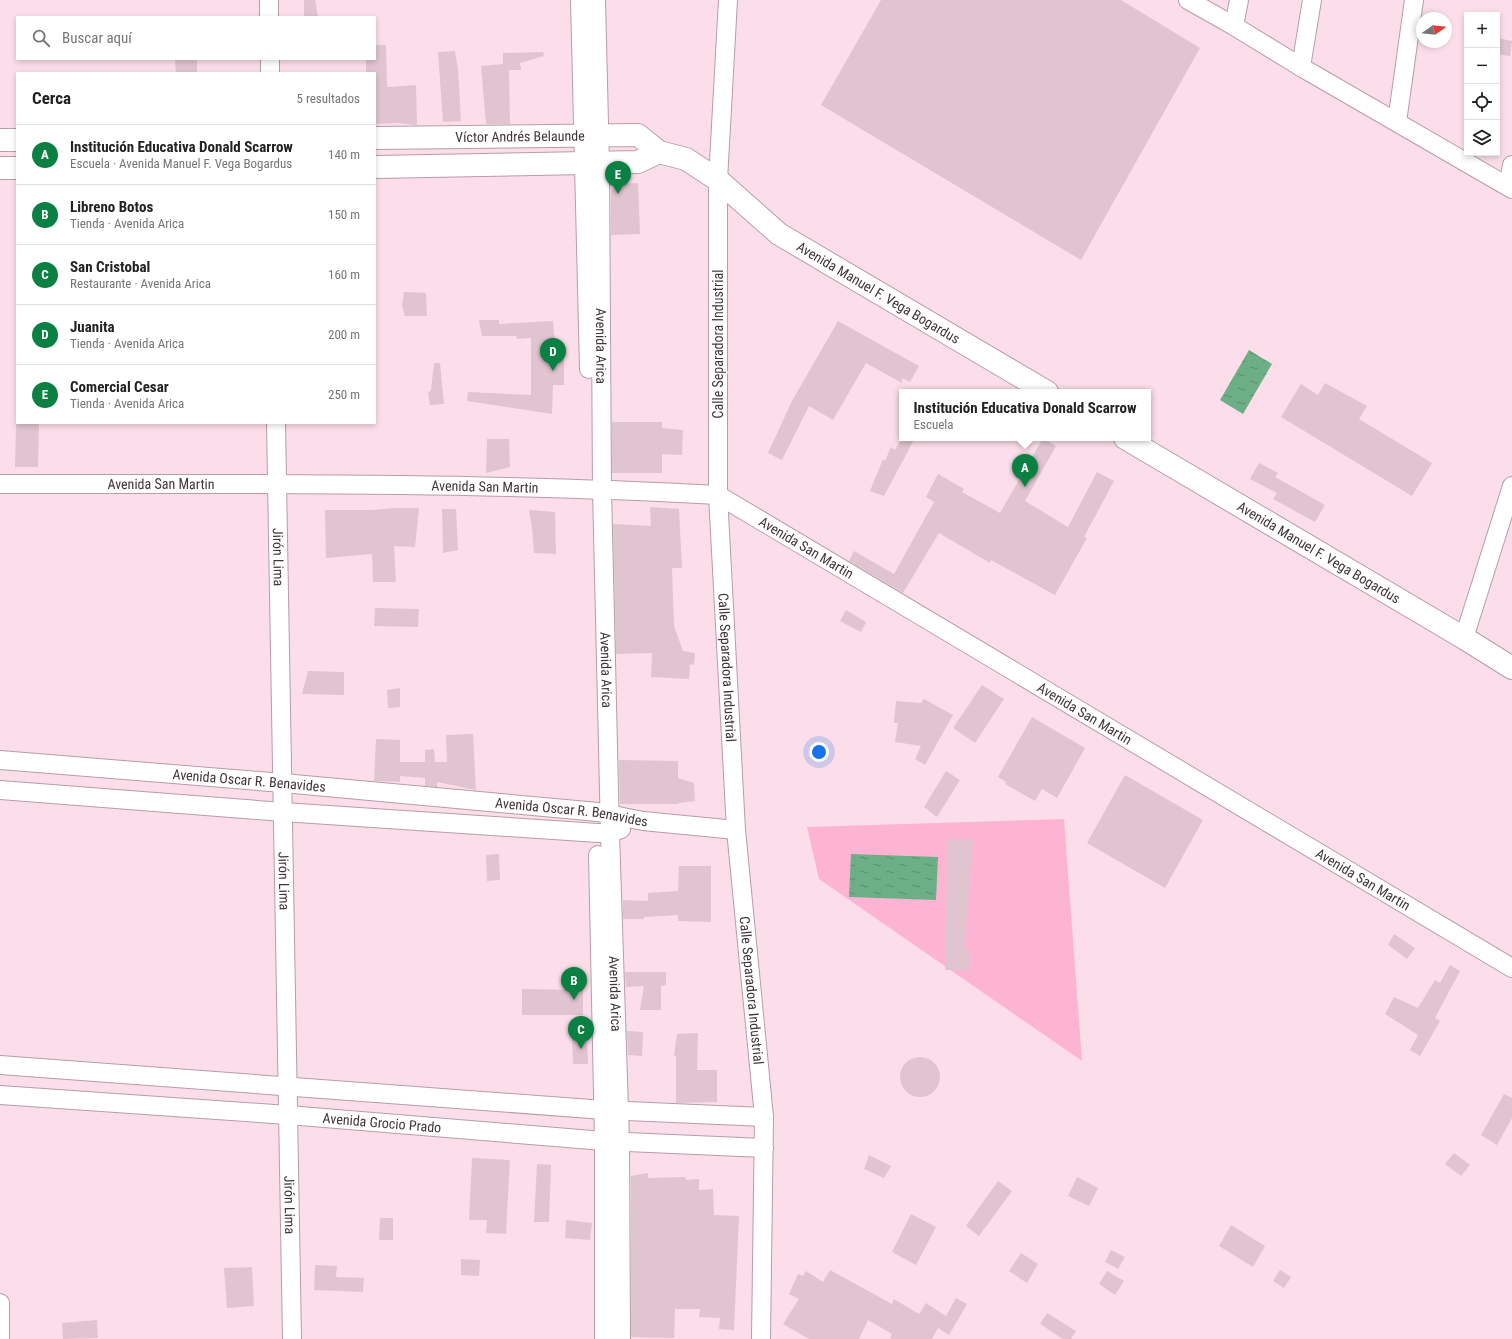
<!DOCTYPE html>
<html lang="es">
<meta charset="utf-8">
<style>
body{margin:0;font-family:"Roboto Condensed",sans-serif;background:#f2f2f2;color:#222}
.controls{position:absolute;right:12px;top:12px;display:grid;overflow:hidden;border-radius:0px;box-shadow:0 2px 6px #0003}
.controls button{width:36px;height:36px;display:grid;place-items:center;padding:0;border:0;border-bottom:1px solid #e0e0e0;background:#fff;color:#222;font:20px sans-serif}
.compass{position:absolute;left:1416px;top:12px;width:36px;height:36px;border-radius:50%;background:#fff;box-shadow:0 2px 6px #0003;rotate:75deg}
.you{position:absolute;left:819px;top:752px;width:14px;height:14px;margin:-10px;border:3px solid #fff;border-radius:50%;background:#1a73e8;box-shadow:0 0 0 6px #1a73e833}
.badge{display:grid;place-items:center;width:26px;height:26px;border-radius:50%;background:#0b8043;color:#fff;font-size:13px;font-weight:700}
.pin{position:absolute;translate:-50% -33px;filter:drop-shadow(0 1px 2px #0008)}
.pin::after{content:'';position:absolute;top:21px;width:14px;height:12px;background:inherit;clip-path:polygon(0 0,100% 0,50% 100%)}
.popup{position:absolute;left:899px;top:389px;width:252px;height:52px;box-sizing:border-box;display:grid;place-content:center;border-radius:0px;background:#fff;filter:drop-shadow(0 1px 3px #0005);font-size:13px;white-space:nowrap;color:#767676}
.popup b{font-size:15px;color:#222}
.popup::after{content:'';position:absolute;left:50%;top:100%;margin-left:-8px;border:8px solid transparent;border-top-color:#fff}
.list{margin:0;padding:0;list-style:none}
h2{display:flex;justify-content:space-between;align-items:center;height:52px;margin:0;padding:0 16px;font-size:17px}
h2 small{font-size:13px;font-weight:400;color:#767676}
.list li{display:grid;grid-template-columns:26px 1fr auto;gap:12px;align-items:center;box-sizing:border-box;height:60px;padding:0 16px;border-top:1px solid #e0e0e0}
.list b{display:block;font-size:15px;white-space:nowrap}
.list p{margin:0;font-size:13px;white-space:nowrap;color:#767676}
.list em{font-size:13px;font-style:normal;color:#767676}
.icon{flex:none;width:22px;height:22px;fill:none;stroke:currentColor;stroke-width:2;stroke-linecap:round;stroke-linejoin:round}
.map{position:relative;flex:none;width:1512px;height:1339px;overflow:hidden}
.search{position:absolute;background:#fff;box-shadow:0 2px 6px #0003;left:16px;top:16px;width:360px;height:44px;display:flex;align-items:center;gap:10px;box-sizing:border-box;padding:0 14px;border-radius:0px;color:#767676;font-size:15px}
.panel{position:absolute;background:#fff;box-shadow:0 2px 6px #0003;left:16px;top:72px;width:360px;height:352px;border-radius:0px}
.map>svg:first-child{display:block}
.grass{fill:#fcb4d2}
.water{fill:url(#water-ripples)}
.building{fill:#e0c4cf}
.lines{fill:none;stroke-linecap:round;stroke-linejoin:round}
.minor-casing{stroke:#b89ca7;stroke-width:20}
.major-casing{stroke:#b89ca7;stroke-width:24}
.minor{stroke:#fff;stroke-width:18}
.major{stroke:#fff;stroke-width:22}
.labels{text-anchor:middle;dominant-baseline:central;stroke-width:3;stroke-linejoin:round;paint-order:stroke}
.street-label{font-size:14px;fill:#40353a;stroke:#fff}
</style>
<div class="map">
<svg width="1512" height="1339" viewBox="0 0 1512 1339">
<defs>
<pattern id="water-ripples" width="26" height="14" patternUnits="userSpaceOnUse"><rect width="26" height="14" fill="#6cae86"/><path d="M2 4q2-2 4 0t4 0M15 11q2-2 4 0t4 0" fill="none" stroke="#5a8e6f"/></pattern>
</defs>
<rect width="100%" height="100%" fill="#fbdee9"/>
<path class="grass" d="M1064,819l18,242 -263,-182 -12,-52z"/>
<path class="water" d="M1249,350l23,14 -29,50 -23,-14z
M851,854l87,3 -2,43 -87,-3z"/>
<path class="building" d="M304,0h11l3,17h-14z
M881,0h240l79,48 -119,212 -260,-155z
M1497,38l15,3 -2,15 -13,-2z
M375,45h11l1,42 29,-2 1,40 -20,-2 -22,1v-51h-9v-14h9z
M455,51l3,18 3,52 -18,1 -5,-70z
M543,52l1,4 -24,7 1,7h-12l1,54h-24l-5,-58 22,-2v-11z
M175,59h22v14h-21z
M638,183l2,51 -29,1v-45l6,-6z
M404,292l22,1 1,23h-22l-3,-10z
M479,320h20v4l54,-3 3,33h8v31h-11l-1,29 -85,-13 1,-9 63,3v-57l-14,1 -1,-3h-34z
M838,321l81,45 -9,16 -8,-4v5l-36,-20 -33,57 -24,-14 -27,54 -14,-7 24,-52z
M434,363h6l4,41 -14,1 -2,-12 3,-3z
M1325,383l42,23 -8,13 73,44 -20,33 -131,-79 20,-33 17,11z
M612,422h50v6l21,2 -1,25 -20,-1v19h-50z
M16,423h23l-1,44h-23z
M901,438h14l-31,58 -14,-5 13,-32 2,2 6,-14 4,3z
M1043,438l13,8 -31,55 43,26 29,-55 17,9 -30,56 3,1 -32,57 -64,-35 -1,3 -51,-30 -36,60 -54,-32 5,-10 40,23 40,-72 -8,-5 12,-23 26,15 -2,3 38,21z
M487,439h22l1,28 -24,6z
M1259,463l19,10 -3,4 50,28 -10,17 -42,-23 4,-6 -27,-14z
M650,507l29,2 3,59h-10l2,58 9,25 12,2 -1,12 -4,-1 -1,15 -38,-2 1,-24 -36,1 -3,-130 38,2z
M396,508h23l-4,39 -21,-1 2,36h-23l-1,-28 -46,4 -1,-48h45z
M442,509h14l2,41 -15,3z
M529,510l26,2 1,42 -22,-1 -2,-25z
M375,608l44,1 -1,18 -44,-1z
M846,610l20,12 -5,10 -21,-11z
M308,671l36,1v23l-42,-1z
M982,685l22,14 -29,44 -22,-15z
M400,688v19l-12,1 -1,-18z
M924,699l29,16 -28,50 -10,-6 6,-13 -26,-4 3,-19h-4l2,-22 25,2z
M1032,717l53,31 -28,50 -15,-9 -7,12 -30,-17 1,-2 -8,-5z
M473,734l3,56 -39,-8v5l-12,-1v-8l-25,-2v6l-26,-1 2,-42 24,1v22h25v-12l9,-1 1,13h12l-1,-27z
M619,760l59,1v17l16,5 1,18 -17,2v1h-58z
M946,771l14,9 -23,37 -13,-10z
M1125,775l78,45 -38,68 -78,-45z
M948,839l25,1 -9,109h6l-1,21h-24z
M499,854l1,26 -13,1 -1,-26z
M679,866h32v56l-33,-1v-6l-34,2v2h-21v-19l25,1v-8l30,-2z
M1394,934l21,14 -8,11 -19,-14z
M1450,965l10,6 -25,47 5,3 -20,35 -10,-6 8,-15 -33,-21 9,-17 24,11 17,-28 5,3z
M625,972h41v13l-5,1v24h-21l4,-24 -18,1z
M522,989l61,1v25h-61z
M627,1031l16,1 -1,24 -14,-1z
M698,1033l-1,37h20v32l-41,1v-47h-2l3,-22z
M572,1037h15l1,27h-15z
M900 1077a20 20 0 1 1 40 0a20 20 0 1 1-40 0Z
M1504,1094l8,4v20l-15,27 -16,-10z
M1454,1153l16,12 -9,11 -16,-12z
M869,1155l22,11 -7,12 -20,-9z
M472,1158l38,2 -4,74 -20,-1 1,-13h-18z
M537,1164l14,1 -2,57h-15z
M648,1173v5l37,-1 1,3 13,-1v11l14,-1 1,26 25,1 -5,114 -15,-1 1,-11 -21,-1 1,-8h-25l-1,29 -43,-1v-161z
M1077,1177l21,11 -9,18 -21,-10z
M998,1181l14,10 -33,45 -13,-10z
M911,1214l25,13 -20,38 -24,-13z
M380,1218h13v22h-14z
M566,1220l26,3 -2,17 -25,-2z
M1231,1225l34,21 -12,21 -34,-21z
M1111,1250l14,7 -7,12 -13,-7z
M1021,1253l17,11 -11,19 -18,-12z
M461,1259l19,1 -1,16 -18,-1z
M315,1265l22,1 -1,11 28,1 -1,14 -49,-2z
M252,1267l2,39 -27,2 -3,-40z
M830,1270l62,34 2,-5 25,15 7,-11 20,13 10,-18 11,6 -18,31 -11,-7 -6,11h-42l2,-5 -24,-14 -9,19h-50l-26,-15 16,-25 -10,-5 9,-20 5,2 3,-5 17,11z
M1280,1270l11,7 -7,11 -11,-7z
M1107,1271l17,10 -9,14 -16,-11z
M1047,1313l29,18 -5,8h-8l-23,-15z
M97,1320l1,18 -35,1 -1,-16z"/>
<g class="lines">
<g class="minor-casing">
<g id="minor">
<path d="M269,0v17"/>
<path d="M580,0l9,369"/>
<path id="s1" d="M596,0l4,164 2,325 8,344 10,308 1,198"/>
<path id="s2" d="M728,0l-10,180v315l18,335 28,287 -3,222"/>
<path d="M1188,0l46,26 67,41 211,122"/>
<path d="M1234,26l5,-26"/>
<path d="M270,59v14"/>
<path d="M1301,67l11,-67"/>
<path d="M1397,122l17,-122"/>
<path d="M1508,186l4,-21"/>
<path id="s3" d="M276,423l16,916"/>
<path id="s4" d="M0,484c239,0 479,-2 718,11l794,473"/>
<path d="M1464,638l48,-152"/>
<path id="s5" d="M0,760l283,23 315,29 45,9 93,9"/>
<path d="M0,790l283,22 315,21h12l11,-4"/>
<path d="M598,855l6,286v198"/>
<path d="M0,1065l604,45 160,7"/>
<path id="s6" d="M0,1095l288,20 316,26 160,7"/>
<path d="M0,1303v36"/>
</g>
</g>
<g class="major-casing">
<g id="major">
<path id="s7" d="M375,138l263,-3 21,17 27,7 32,21 61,54 268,158"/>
<path d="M0,140h17"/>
<path d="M375,167l263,-5 21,-10"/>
<path d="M0,168h17"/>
<path id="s8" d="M1125,438l339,200 48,30"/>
</g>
</g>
<use href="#minor" class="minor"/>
<use href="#major" class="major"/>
</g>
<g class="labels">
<g class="street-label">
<text stroke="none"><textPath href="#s7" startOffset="145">Víctor Andrés Belaunde</textPath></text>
<text stroke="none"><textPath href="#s7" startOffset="553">Avenida Manuel F. Vega Bogardus</textPath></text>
<text transform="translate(718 344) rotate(-90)">Calle Separadora Industrial</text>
<text stroke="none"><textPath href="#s1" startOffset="346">Avenida Arica</textPath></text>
<text stroke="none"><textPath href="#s4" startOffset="161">Avenida San Martin</textPath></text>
<text stroke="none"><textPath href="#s4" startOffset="485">Avenida San Martin</textPath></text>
<text stroke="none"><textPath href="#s4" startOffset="821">Avenida San Martin</textPath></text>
<text stroke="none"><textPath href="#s8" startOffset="225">Avenida Manuel F. Vega Bogardus</textPath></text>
<text stroke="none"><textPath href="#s3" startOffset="134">Jirón Lima</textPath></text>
<text stroke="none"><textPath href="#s2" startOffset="668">Calle Separadora Industrial</textPath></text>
<text stroke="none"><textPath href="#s1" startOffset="670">Avenida Arica</textPath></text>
<text stroke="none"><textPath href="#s4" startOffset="1145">Avenida San Martin</textPath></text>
<text stroke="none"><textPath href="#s5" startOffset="250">Avenida Oscar R. Benavides</textPath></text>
<text stroke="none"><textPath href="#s5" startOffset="574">Avenida Oscar R. Benavides</textPath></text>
<text stroke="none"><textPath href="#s4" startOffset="1469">Avenida San Martin</textPath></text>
<text stroke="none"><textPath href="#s3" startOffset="458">Jirón Lima</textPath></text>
<text stroke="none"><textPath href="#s2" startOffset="992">Calle Separadora Industrial</textPath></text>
<text stroke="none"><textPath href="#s1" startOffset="994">Avenida Arica</textPath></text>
<text stroke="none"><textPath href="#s6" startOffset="383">Avenida Grocio Prado</textPath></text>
<text stroke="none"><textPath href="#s3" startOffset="782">Jirón Lima</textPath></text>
</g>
</g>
</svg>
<div class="controls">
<button>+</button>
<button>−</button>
<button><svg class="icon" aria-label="locate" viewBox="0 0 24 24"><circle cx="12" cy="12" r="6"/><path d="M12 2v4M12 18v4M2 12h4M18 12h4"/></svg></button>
<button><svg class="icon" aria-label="layers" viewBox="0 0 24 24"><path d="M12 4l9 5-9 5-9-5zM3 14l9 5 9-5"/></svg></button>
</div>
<svg class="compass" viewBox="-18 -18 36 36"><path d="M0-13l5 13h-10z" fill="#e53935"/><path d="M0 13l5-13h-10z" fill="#767676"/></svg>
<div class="you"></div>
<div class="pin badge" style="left:1025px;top:487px">A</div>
<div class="popup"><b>Institución Educativa Donald Scarrow</b>Escuela</div>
<div class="pin badge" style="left:574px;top:1000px">B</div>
<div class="pin badge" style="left:581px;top:1049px">C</div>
<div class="pin badge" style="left:553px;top:371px">D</div>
<div class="pin badge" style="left:618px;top:194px">E</div>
<div class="search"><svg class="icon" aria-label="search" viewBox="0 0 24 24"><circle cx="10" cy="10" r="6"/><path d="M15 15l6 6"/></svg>Buscar aquí</div>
<section class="panel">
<h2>Cerca<small>5 resultados</small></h2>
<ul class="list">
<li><span class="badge">A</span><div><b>Institución Educativa Donald Scarrow</b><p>Escuela · Avenida Manuel F. Vega Bogardus</p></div><em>140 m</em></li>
<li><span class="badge">B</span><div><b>Libreno Botos</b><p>Tienda · Avenida Arica</p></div><em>150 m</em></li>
<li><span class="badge">C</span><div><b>San Cristobal</b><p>Restaurante · Avenida Arica</p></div><em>160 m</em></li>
<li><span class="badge">D</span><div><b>Juanita</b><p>Tienda · Avenida Arica</p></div><em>200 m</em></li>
<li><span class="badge">E</span><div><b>Comercial Cesar</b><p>Tienda · Avenida Arica</p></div><em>250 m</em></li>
</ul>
</section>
</div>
